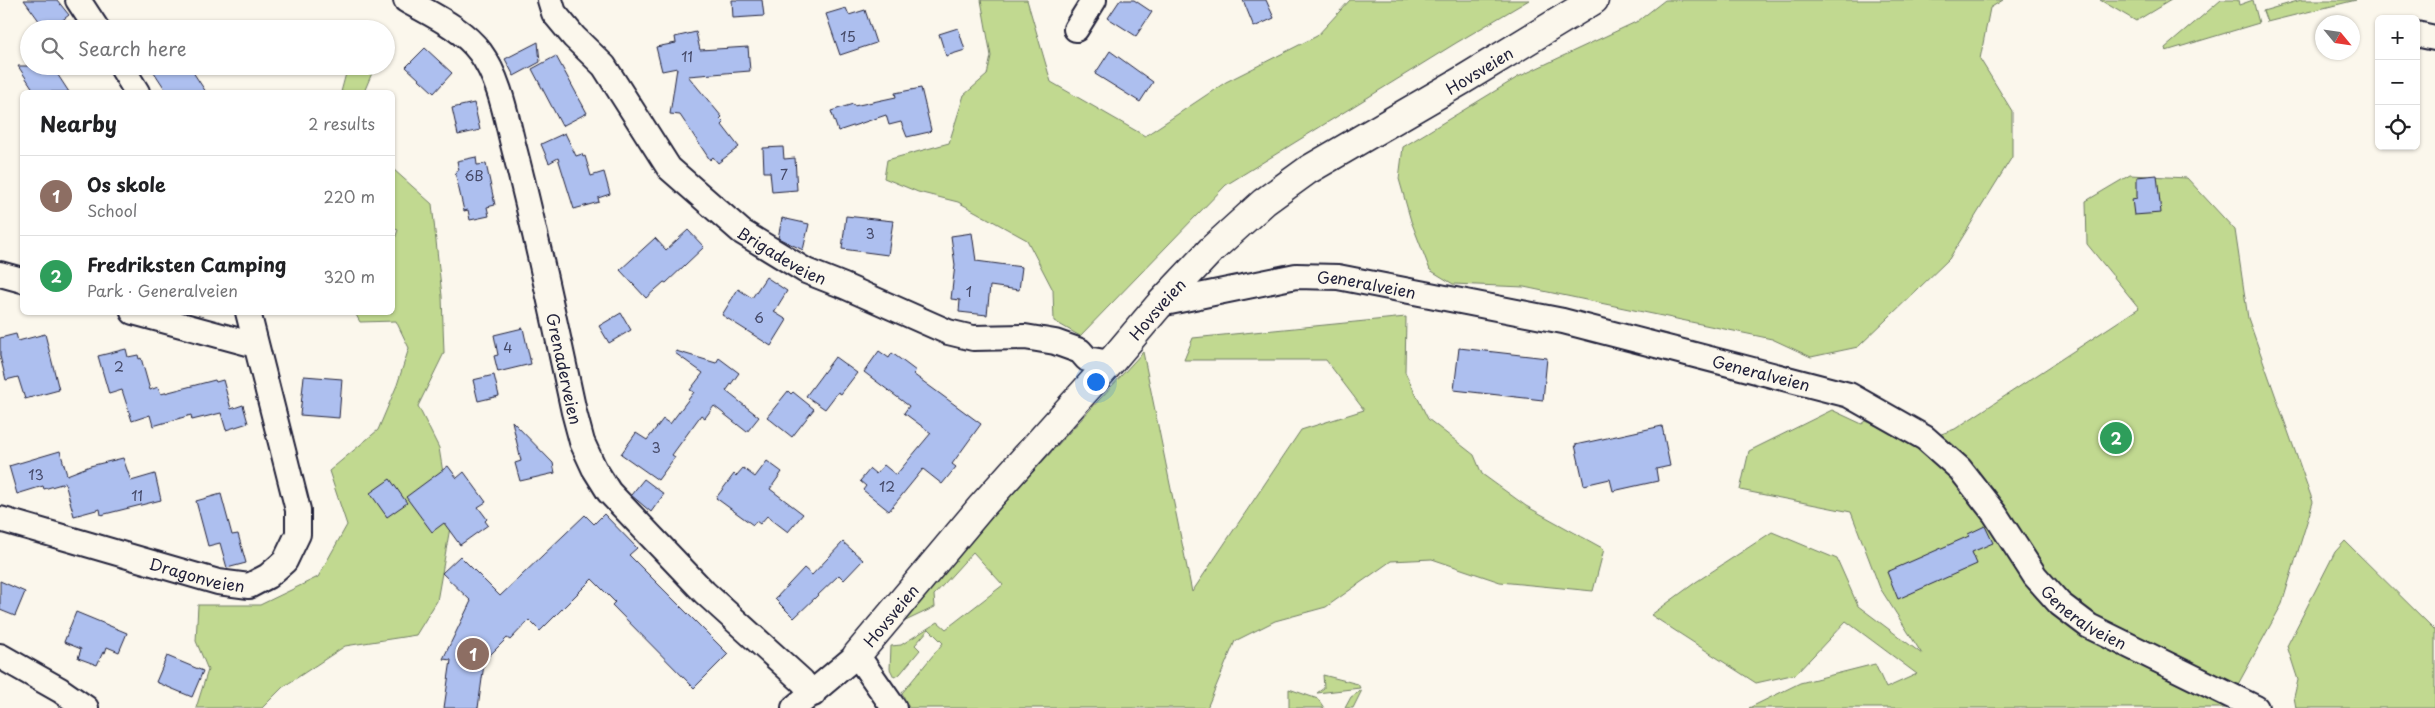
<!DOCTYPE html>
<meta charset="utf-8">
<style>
body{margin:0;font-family:"Playpen Sans",sans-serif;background:#f2f2f2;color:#202124}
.controls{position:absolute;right:15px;top:15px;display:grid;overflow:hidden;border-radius:8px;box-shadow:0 1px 4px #0004}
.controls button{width:45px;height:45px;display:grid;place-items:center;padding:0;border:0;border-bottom:1px solid #e0e0e0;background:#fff;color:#202124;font:25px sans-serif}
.compass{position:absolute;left:2315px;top:15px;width:45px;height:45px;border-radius:50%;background:#fff;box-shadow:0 1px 4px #0004;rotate:119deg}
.you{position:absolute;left:1095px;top:381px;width:18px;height:18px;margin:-12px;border:4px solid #fff;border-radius:50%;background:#1a73e8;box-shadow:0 0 0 8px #1a73e833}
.badge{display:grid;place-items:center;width:32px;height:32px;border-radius:50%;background:#111827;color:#fff;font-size:16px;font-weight:700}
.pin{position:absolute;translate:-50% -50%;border:2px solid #fff;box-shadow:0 1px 5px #0006}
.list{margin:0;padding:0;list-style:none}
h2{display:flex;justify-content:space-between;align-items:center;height:65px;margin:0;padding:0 20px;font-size:21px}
h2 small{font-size:16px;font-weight:400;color:#757577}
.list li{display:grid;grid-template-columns:32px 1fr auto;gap:15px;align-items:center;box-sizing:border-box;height:80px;padding:0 20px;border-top:1px solid #e0e0e0}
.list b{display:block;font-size:19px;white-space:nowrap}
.list p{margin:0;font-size:16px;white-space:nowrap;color:#757577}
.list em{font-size:16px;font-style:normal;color:#757577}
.icon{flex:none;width:28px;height:28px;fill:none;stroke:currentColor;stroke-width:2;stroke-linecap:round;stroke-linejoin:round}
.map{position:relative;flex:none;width:2435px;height:708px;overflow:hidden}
.search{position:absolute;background:#fff;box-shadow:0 1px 4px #0004;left:20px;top:20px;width:375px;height:55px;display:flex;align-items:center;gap:12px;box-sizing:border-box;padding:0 18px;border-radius:28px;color:#757577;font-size:19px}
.panel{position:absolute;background:#fff;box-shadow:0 1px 4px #0004;left:20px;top:90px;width:375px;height:225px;border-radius:8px}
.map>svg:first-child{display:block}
.green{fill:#c1d990;stroke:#727e66}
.building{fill:#adbfef;stroke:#22223b}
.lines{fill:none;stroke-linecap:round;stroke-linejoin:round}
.minor-casing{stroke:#22223b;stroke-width:28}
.tertiary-casing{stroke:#22223b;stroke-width:31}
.minor{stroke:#fbf7ec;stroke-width:24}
.tertiary{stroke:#fbf7ec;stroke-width:28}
.labels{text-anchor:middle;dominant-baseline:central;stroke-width:4;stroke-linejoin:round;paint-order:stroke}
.number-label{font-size:14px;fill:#454968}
.street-label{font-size:16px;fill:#22223b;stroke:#fbf7ec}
</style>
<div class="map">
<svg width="2435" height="708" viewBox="0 0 2435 708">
<rect width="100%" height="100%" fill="#fbf7ec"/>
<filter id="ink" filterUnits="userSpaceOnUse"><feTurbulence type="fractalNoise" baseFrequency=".02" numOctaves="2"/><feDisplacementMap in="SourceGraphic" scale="10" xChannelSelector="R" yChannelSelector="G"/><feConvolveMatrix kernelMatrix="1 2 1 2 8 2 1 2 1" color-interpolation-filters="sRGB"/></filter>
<g filter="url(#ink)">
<path class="green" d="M981,0h46l24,82 94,54 81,-54 91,-46 33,-36h179l-73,43 -230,142 -146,151 -26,-15 -1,-31 -26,-50 -69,-38 -40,-10 -34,-14 3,-18 62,-17 15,-48 23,-20 4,-19z
M1665,0h338l-13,8 -10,51 32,52v46l-63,102 -91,88 -47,10 -39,-18 -248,-52 -71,-3 -23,-14 -19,-49 -12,-42 4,-32 115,-70 120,-56z
M2100,0h71l-35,21z
M2221,0h17l1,5 14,-5 6,23 -93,28 -1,-3z
M2301,0h55l-89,22 -4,-11z
M348,66h27l-11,26h-23z
M393,169l39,35 10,92 2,57 -26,53 21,42 12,74 -14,79 -21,34 -71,11 -62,41 -21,21h-66l12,-38 -12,-29 2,-36h62l58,-28 29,-52 -18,-54 49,-41 19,-45 12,-37 -13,-27 -36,1 -5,-9 37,-1 1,-68 5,-14 -5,-2z
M2130,175l57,3 48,52 13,88 65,184 -31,102 -57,104h-476l51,-25 75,-19 11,24 31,-14 -71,-53 -50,53 -40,9 -105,-68 45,-33 76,-50 65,27 21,47 64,48 -42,-66 -29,-76 -111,-22 9,-39 83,-41 30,14 4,-3 25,11 42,5 22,-8 184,-121 -52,-64 -1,-43z
M1406,317l-1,55 23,47 46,36 8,19 44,32 78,43 -11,42 -93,-9 -68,-23 -41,2 -65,46 -51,14 -40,20 -28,67h-298l-7,-15 41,-50 -14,-14 -14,16 5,5 -20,24 -6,3 -4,-8 1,-23 10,-1 37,-23 8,7 57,-44 -30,-33 -39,43 1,12 -38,18 71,-82 175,-191 49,240 109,-162 63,-20 -38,-50h-142l9,-22z
M2345,541l90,89v78h-139l-2,-11 4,-17 -11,-34 48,-94z
M1323,675l35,9 2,4 -43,5 7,-5z
M1289,689l29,10 6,9h-35z
M1362,690l-9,18h-8l6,-11z"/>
<path class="building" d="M24,0h33l12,15 -18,14h-6z
M732,0h30l2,16 -31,2z
M1120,0h14l18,12 -16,24 -28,-18z
M1243,0h23l8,18 -20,9z
M846,8l3,7 16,-5 11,33 -36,12 -14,-41z
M958,28l7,22 -19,6 -7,-22z
M696,32l4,18 48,-3 2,24 -62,5 34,41 -2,2 4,4 -2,2 17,22 -21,16 -5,-6 -3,3 -30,-45 -10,-1 7,-46 -15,3 -6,-24 20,-4 -1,-6z
M538,42l2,20 -26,14 -9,-17z
M425,48l27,25 -18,20 -28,-26z
M1110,51l43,31 -13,20 -45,-28z
M556,56l31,57 -25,13 -30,-57z
M18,66h34l17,26h-34z
M150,66h39l17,26h-39z
M921,88l10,42 -2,2 -22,5 -6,-15 -12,3 -3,-10 -48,16 -7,-20 22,-7 1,2 42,-9 -1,-4z
M474,103l6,27 -22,5 -6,-27z
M565,133l11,23 6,-2 1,3 2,-1 6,20 13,-4 6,22 -12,4 1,4 -25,7 -16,-51 -9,5 -8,-19z
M783,147l1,12 11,-1 2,32 -25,2 -2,-20h-6l-1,-24z
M476,157l1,8 9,-1 9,41 -8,2 2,9 -19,4 -2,-10 -4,1 -9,-39 4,-2 -2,-9z
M2157,175l4,38 -27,2 -2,-16 5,-1v-21z
M846,216l47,5 -5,34 -46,-6z
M782,218l27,6 -6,26 -25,-12z
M688,230l16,17 -38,36 -2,-1 -18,16 -26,-28 35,-32 11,12z
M972,233l4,28 46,6 -3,23 -29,-4 -3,29 -28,-3 1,-12 -9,-1 4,-34 -4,-29z
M766,277l21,14 -13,21 13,8 -16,26 -49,-31 16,-26 14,9z
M621,313l10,17 -22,13 -10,-17z
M523,328l8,36 -33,8 -4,-16 4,-1 -4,-20z
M16,334l2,7 27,-7 14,56 -34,9 -7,-22 -12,3 -6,-24v-18z
M1459,348l88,10 -4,42 -89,-10z
M126,349l2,8 10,-2 1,4 2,-1 9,32 8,-3 3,7 54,-14 1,2 7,-2 8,29 12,-4 5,18 -22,7 -5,-17 -29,7 -1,-5 -38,11 -3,-11 -18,6 -10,-31 -13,4 -11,-38z
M676,351l40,12 3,-5 20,15 -13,18 33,26 -12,15 -33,-26 -9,12 -4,-3 -29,40 3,2 -17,23 -37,-26 15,-21 11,7 16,-21 7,5 24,-32 -4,-2 13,-17 -28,-20z
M879,351l10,7 3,-5 24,18 -3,3 68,50 -29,40 4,3 -14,17 -19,-15 -34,42 -26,-21 3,-4 -6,-5 10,-12 6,5 8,-9 12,10 35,-42 -27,-20 5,-7 -45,-34z
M835,357l22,16 -16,21 -3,-2 -13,17 -19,-13z
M494,375l5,21 -21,5 -5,-21z
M304,376l38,3 -3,39 -39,-3z
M788,391l3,3 2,-2 21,17 -22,28 -25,-20z
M512,421l41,42 2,10 -35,8 -5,-18 6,-2z
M1662,426l8,40 -14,3 2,12 -45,10 -3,-12 -26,6 -9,-40z
M60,451l7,24 23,-9 33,-8 8,23 24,-7 6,26 -60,15 -1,-6 -26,7 -9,-33 -21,6 -1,-3 -26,8 -8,-28z
M767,461l15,11 -12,17 33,25 -15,18 -21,-16 -7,8 -4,-3 -3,4 -37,-27 18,-24 2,2 7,-8 12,9z
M448,466l9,12 7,-6 22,30 -8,5 9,12 -2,2 3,4 -28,20 -16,-22 -12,9 -26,-35z
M390,479l17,24 -20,14 -17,-24z
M644,479l20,15 -13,18 -20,-17z
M221,494l11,41 6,-1 8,29 -19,5 -7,-25 -12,3 -12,-45z
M604,514l33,34 -8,7 99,99 -34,34 -82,-83 3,-3 -23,-23 -52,52 -11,-11 -19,20 -3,-2 -19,19 -4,7 -6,44h-34l7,-48 -8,-1 28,-58 -29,-28 18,-17 40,40 85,-81 9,9z
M1985,526l8,17 -21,9 5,12 -79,35 -11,-27 82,-36 -1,-2z
M843,542l20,18 -19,20 -5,-5 -45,43 -19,-19 29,-31 8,7z
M0,581l25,11 -10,24 -15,-6z
M76,612l51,21 -8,19 -12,-5 -2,6 -2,-1 -6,13 -19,-7 3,-9 -17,-7z
M167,656l36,15 -11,26 -36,-15z"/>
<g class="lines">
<g class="minor-casing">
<g id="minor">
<path d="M78,0l19,29"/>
<path id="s1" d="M406,0c26,15 56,28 74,52 20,27 26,65 34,96 23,88 41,176 60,264l8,30 12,26 15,24 95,100 98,89 11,13"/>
<path id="s2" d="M550,0l4,13 20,24 30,29 65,102 73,64 64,39 38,15 104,46 25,6 52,-1 30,5 25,9 7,8 23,4"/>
<path d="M1076,29l18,-29"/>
<path d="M2416,34l19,4"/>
<path d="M121,66l16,26"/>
<path d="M0,274l22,6"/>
<path id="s3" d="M1160,304l136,-28 42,1 225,44 286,74 76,43 35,31 35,45 40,62 25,28 29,22 167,82"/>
<path d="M133,312l122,33"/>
<path id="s4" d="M0,519l218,63 31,4 19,-10 17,-15 13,-27v-24l-50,-198"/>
<path d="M0,656l60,34 26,18"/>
<path d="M794,708l63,-53 37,53"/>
</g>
</g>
<g class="tertiary-casing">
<g id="tertiary">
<path id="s5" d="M857,655l125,-149 128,-143 50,-59 51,-54 53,-48 44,-32 153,-89 133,-81"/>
</g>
</g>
<use href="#minor" class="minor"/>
<use href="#tertiary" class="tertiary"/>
</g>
</g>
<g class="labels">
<g class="number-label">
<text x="848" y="36">15</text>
<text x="687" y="56">11</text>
<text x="784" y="174">7</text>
<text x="474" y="175">6B</text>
<text x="870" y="233">3</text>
<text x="969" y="291">1</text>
<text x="759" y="317">6</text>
<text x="508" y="347">4</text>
<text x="119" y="366">2</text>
<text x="656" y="447">3</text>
<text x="36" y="474">13</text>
<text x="887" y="486">12</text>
<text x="137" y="495">11</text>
</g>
<g class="street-label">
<text stroke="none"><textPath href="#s5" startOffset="862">Hovsveien</textPath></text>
<text stroke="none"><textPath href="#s2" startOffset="351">Brigadeveien</textPath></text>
<text stroke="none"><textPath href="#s3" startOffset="210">Generalveien</textPath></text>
<text stroke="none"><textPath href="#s5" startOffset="458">Hovsveien</textPath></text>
<text stroke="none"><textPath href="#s1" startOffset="420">Grenaderveien</textPath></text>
<text stroke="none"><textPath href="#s3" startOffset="615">Generalveien</textPath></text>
<text stroke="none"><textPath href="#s4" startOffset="205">Dragonveien</textPath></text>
<text stroke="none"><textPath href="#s3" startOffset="1035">Generalveien</textPath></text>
<text stroke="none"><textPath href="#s5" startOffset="52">Hovsveien</textPath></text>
</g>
</g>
</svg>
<div class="controls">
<button>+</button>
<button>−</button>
<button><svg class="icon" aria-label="locate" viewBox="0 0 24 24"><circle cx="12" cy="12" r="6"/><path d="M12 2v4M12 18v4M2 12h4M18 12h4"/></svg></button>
</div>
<svg class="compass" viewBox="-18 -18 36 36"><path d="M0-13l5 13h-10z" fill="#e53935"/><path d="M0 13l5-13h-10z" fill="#757577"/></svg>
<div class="you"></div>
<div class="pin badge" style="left:473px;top:654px;background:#8d6e63">1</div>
<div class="pin badge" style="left:2116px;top:438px;background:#2e9e5b">2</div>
<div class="search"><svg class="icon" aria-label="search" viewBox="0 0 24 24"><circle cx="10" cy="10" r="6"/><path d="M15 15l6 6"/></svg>Search here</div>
<section class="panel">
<h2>Nearby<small>2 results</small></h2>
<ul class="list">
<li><span class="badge" style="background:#8d6e63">1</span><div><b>Os skole</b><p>School</p></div><em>220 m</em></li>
<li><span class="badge" style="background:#2e9e5b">2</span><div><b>Fredriksten Camping</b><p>Park · Generalveien</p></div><em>320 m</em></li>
</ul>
</section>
</div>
